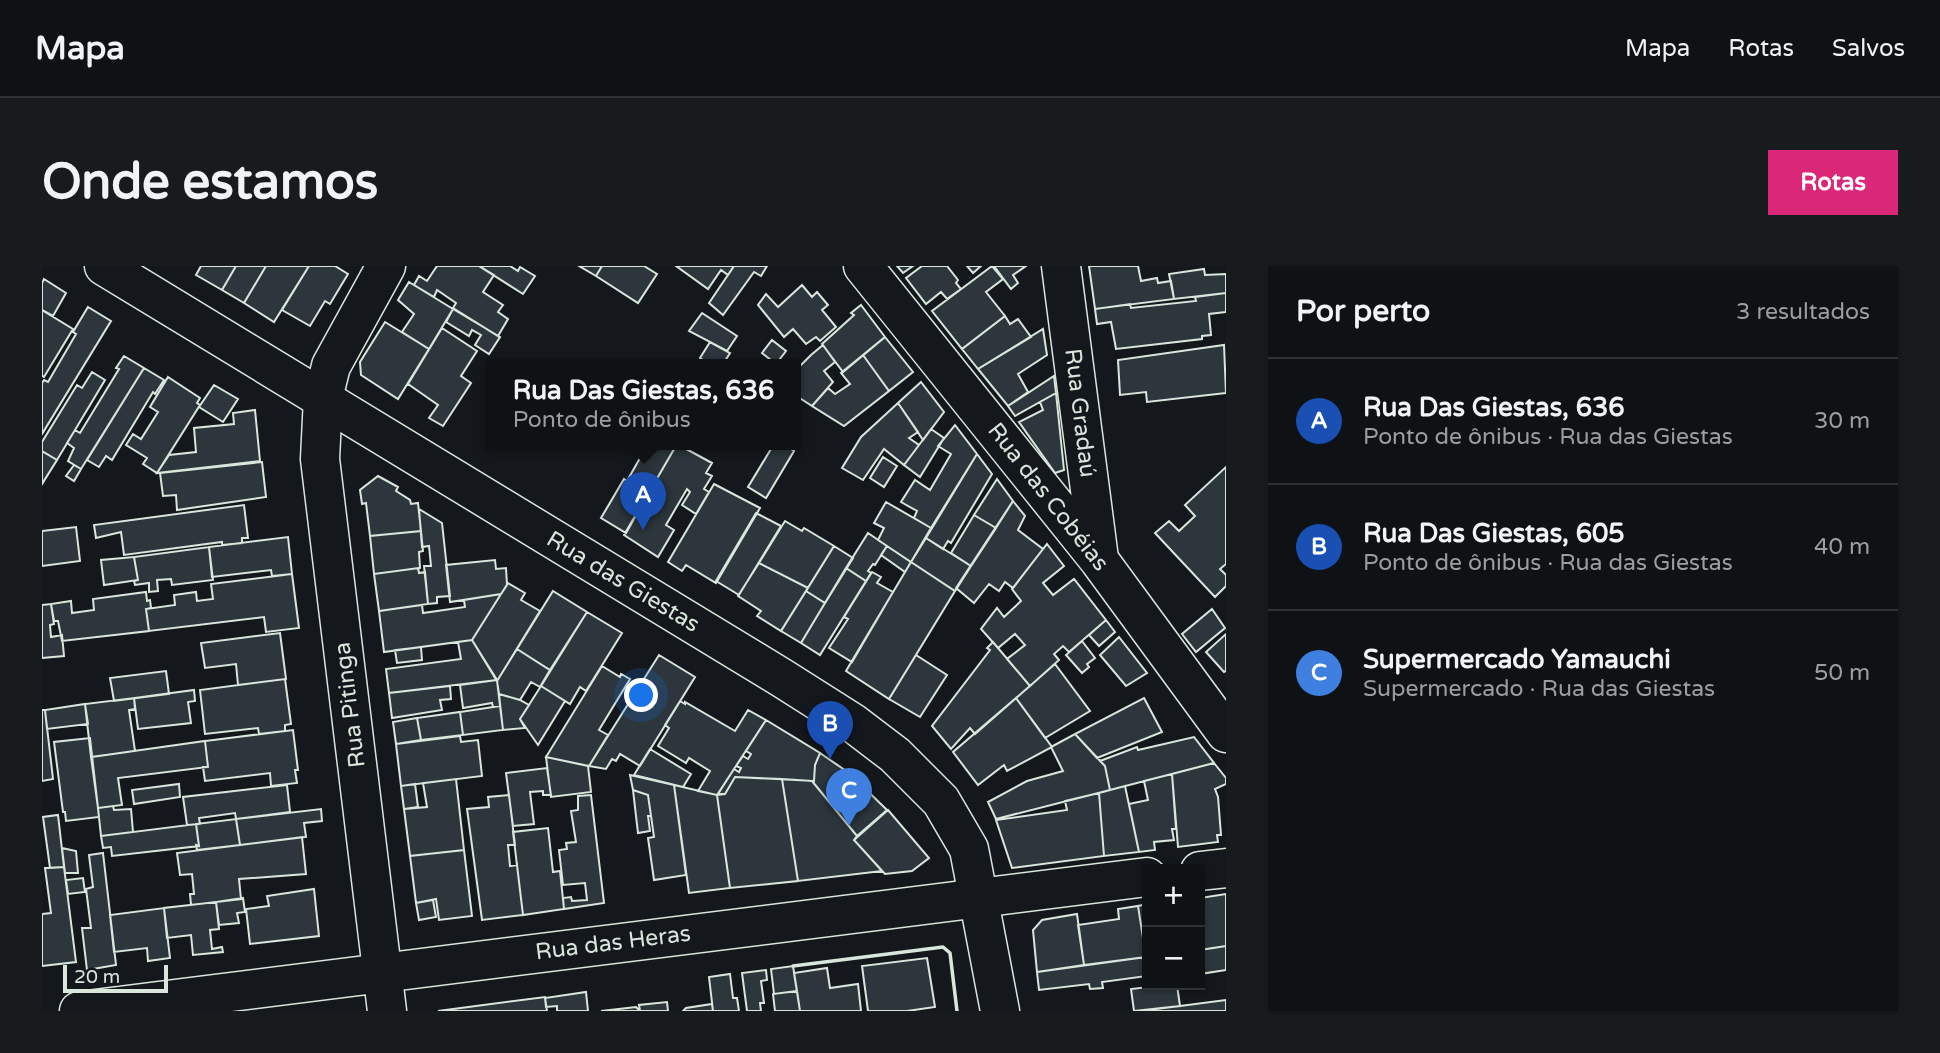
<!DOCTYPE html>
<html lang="pt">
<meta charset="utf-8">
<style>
body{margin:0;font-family:"Varela Round",sans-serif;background:#181b1e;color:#f1f3f6}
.controls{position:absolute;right:21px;bottom:21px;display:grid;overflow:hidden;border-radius:0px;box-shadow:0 2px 5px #0004}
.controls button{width:63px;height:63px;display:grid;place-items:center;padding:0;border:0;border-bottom:2px solid #2f3234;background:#0f1215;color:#f1f3f6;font:35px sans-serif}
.scale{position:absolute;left:21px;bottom:18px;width:105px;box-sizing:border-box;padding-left:7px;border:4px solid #d8e6dc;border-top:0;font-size:19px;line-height:24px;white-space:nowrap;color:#d8e6dc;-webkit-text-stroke:5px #14181c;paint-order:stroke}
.you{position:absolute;left:600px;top:430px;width:24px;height:24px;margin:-18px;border:5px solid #fff;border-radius:50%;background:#1a73e8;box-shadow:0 0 0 10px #1a73e833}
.badge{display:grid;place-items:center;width:46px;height:46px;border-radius:50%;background:#db2777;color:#fff;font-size:23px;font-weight:700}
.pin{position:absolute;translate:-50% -58px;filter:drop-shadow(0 2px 4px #0008)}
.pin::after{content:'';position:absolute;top:37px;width:24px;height:21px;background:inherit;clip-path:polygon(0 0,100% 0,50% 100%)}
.popup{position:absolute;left:444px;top:93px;width:315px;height:91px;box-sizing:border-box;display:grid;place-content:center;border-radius:0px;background:#0f1215;filter:drop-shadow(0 2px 5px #0005);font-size:23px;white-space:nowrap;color:#9b9ea0}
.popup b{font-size:26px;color:#f1f3f6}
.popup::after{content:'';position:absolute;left:50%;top:100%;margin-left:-14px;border:14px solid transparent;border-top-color:#0f1215}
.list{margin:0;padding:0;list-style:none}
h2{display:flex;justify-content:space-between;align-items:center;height:91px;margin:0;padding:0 28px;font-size:30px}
h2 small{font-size:23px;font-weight:400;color:#9b9ea0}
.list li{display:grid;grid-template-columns:46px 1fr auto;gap:21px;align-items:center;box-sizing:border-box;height:126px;padding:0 28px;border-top:2px solid #2f3234}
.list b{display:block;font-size:26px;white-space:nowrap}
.list p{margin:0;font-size:23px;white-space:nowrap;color:#9b9ea0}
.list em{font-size:23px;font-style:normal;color:#9b9ea0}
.map{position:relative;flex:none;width:1184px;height:745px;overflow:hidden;border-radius:0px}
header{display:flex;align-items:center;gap:42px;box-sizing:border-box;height:98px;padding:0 35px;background:#0f1215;border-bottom:2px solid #2f3234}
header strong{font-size:33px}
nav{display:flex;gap:38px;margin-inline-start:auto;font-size:24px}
.intro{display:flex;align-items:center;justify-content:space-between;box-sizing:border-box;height:168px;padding:0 42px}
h1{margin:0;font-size:49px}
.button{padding:18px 32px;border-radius:0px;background:#db2777;color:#fff;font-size:24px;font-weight:700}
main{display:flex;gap:42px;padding:0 42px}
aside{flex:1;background:#0f1215;border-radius:0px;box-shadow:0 2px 5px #0004}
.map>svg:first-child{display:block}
.building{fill:#2c363c;stroke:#d8e6dc;stroke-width:2}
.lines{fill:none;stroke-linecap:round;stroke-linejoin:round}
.minor-casing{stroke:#d8e6dc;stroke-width:41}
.major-casing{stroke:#d8e6dc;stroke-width:41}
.minor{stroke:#14181c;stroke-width:38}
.major{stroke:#14181c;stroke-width:38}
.wall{stroke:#d8e6dc;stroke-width:3.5}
.labels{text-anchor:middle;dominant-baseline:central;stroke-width:5;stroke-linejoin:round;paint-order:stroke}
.street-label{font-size:23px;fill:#d8e6dc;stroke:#14181c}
</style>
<header>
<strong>Mapa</strong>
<nav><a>Mapa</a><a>Rotas</a><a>Salvos</a></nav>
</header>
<div class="intro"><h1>Onde estamos</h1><a class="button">Rotas</a></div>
<main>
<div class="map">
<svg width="1184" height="745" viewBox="0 0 1184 745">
<rect width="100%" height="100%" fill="#14181c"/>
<path class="building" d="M159,0h35l-14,24 -26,-15z
M194,0h30l-22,37 -22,-13z
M224,0h43l-35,56 -30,-19z
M267,0h26l13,8 -18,30 -5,-3 -15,25 -28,-16z
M395,0h42l15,9 -11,17 20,13 -5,7 10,7 -10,17 -45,-28 3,-5 -19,-13 -3,7 -20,-12 5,-9 8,5z
M437,0h31l8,5 2,-4 15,9 -12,18z
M537,0h23l-6,10z
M560,0h42l13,8 -19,29 -42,-27z
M634,0h58l-6,9 -7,-5 -13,19z
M692,0h33l-6,10 -7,-4 -31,43 -14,-12z
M855,0h16l-10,7z
M880,0h25l11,14 -2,3 5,6 -14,10 -6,-7 -15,12 -20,-26z
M925,0h14l-8,7z
M950,0l11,13 -17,13 19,24 -43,33 -30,-38z
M952,0h32l-13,9 5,8 -7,6z
M1047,0h49l3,15 16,-3 1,5 13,-2 3,18 -79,10z
M1162,3l1,6 21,-1v19l-52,6 -5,-25z
M2,13l22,14 -13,23 -11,-6v-27z
M367,16l44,27 -24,40 -27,-17 12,-18 -16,-14z
M760,19l10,12 5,-5 11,13 -6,5 14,17 -16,14 -4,-4 -10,7 -13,-15 -9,8 -26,-32 8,-11 12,13z
M1184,27v19l-17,2 2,21 -9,1v3l-86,10 -5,-27 -14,2 -2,-15 35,-5 1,4 65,-7 -1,-4z
M819,39l24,32 -42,35 -21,-28 32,-29 -3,-2z
M46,41l23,14 -69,113v-51l2,-3 4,2 28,-48 -3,-2z
M411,43l47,28 -11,17 -14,-9 6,-10 -9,-5 -3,6 -23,-14z
M0,44l31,19 -29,48 -2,-1z
M660,47l35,23 -10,15 -38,-20z
M963,50l5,8 8,-5 13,18 -53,32 -16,-20z
M343,56l44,27 -31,50 -37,-24 -1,-13z
M400,62l35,23 -16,25 10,7 -28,43 -14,-8 9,-13 -30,-21z
M1001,63l4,26 -29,19 10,18 -20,14 -30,-37z
M843,71l28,35 -24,19 -26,-36z
M730,74l14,11 -10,13 -14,-11z
M668,76l20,11 -7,11h-14l-9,-6z
M781,79l12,17 -11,9 9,11 -21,24 -17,-11v-24l16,-16z
M1182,79l2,48 -79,9 -1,-10 -26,3 -2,-35z
M821,89l26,36 -45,35 -32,-20 16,-18 7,6 15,-10 -9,-11z
M82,90l20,12 -63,101 -13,-8 6,-13 -7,-5 8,-13 5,3 39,-64 -3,-1z
M102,102l20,12 -9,14 -2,-2 -41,68 -6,-4 -7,11 -12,-7z
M50,106l13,8 -48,80 -15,-9v-9l35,-57 5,3z
M1012,110l2,17 -41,23 -7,-10z
M126,111l32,21 -3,5 3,2 -43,68 -14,-9 4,-6 -21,-13 7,-11 8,5 17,-27 -8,-5z
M879,116l23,30 -21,28 -25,-37z
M172,119l24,14 -15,23 -24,-15z
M1014,127l8,77 -9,3 -36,-51 24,-12 -3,-8z
M856,137l20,29 -9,6 10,7 -15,20 -20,-16 -21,31 -21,-12 19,-31z
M213,144l5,51 -103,12 12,-18 27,-3 -2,-24 40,-4 -1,-11z
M913,159l22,29 -46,74 -17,-10 3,-7 -16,-9 14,-22 15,10 21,-36 -13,-8z
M889,163l13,9 -24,39 -16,-12z
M606,178h29l-29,50 -21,-13z
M635,178l35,19 -6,10 6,3 -8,13 5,3 -13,22 -14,-9 8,-13 -3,-3 -21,36 8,5 -16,27 -34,-22z
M732,178h9l11,7 -28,47 -18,-11z
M0,185l15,9 -15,24z
M935,188l15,20 -41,69 -3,-2 -5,8 -17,-11z
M841,191l14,9 -13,21 -14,-9z
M220,196l4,35 -89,13 -1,-15 -13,1 -3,-23z
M32,199l7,4 -7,12 -8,-5z
M1184,201v97l-6,5 6,6v11l-11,11 -60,-64 14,-12 10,10 16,-15 -10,-11z
M336,210l20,11 -2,4 14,9 1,4 7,-1 3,28 -51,5 -4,-33 -4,1 -2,-14z
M582,213l24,15 -22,39 -25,-15z
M955,213l16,22 -17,27 -22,-13z
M672,218l46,24 -44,75 -30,-18 -4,6 -14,-9z
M971,235l12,15 -7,14 25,19 -30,39 -8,-6 -6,9 -10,-7 -15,19 -18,-15z
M844,236l45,26 -20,34 -33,-22 6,-12 -10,-5z
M202,239l4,33h-6v5l-20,2v-3l-98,13 -3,-23 -25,6 -2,-13z
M377,243l23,14 8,73 -13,1v6l-9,1 -4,-38h7l-2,-20 -7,1z
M714,247l25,13 -42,69 -23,-14z
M932,249l22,13 -25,38 -20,-13z
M743,255l17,10 2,-3 30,18 -26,42 -49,-25z
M34,261l4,34 -38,5v-35z
M379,265l2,20 -4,1 1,16 -46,6 -4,-38z
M826,267l19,13 -12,19 -2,-1 -5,7 3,2 -5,8 -20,-13z
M246,271l4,37 -20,2 -1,-6 -59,7 -3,-30z
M884,272l45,28 -16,25 -44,-29z
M1005,278l17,22 -21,17 10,12 21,-16 32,41 -37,32 -6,-6 -9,8 5,6 -29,26 -23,-27 18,-14 -10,-11 -17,14 -17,-19 16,-21 7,9 17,-16 -9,-12z
M792,280l19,12 -28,45 -19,-12z
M845,280l24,16 -6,10 -24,-17z
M167,281l4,33 -41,5 -1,-6 -14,1 1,11 -9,1v-9l-14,2 -1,-4 4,-1 -4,-23z
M92,291l4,23 -34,5 -3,-25z
M453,294l1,9 10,-1 1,17 -6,9 -51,8 -4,-37z
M869,296l44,29 -66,108 -43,-28z
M717,297l49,25 -27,43 -24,-15 4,-5 -23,-15z
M376,302l1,5 6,-1 3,32 -49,7 -5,-37z
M804,302l20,13 -46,74 -19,-12z
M830,306l9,5 -4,6 16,9 -41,70 -23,-14 19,-29 -4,-2z
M250,308l7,54 -33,4 -2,-15 -115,14 -3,-22 29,-4 -1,-10 22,-3 1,9 16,-2 -2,-15z
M466,317l17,10 -4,7 19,11 -43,70 -25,-41z
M511,325l34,21 -37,58 -33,-21z
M764,325l19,12 -24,40 -20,-12z
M104,326l1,9 3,-1 1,8 -5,1 3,22 -87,10 -4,-20h-4l-3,-17 20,-3 1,12 22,-3 -1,-11z
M459,328l-29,46 -88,12 -5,-41 43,-6 1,8 42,-6 -1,-7z
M9,338l3,20 -4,1 1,12 11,-2 2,21 -22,2v-53z
M1170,343l13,19 -29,24 -14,-18z
M545,346l35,21 -36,58 -6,-4 -10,17 -29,-18z
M1064,354l9,12 -16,14 -10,-11z
M238,367l6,46 -48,6 -2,-21 -31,4 -4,-25z
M1184,368v37l-2,1 -18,-20z
M1077,371l28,36 -21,13 -26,-31z
M430,374l25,40 -108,13 -3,-24 75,-10 -3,-17z
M1040,375l13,17 -8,6 2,3 -7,6 -16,-18z
M951,376l37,44 -55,48 -5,-6 -19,21 -19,-23 58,-76 -3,-2z
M379,381l1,13 -25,3 -2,-13z
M475,383l33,21 -10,17 -9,-5 -11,18 -21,-6 -2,-13z
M617,389l36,22 -55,89 -20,-12 -4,7 -4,-2 -6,10 -17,-3z
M874,389l31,20 -27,42 -31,-18z
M1013,398l35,47 -45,27 -29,-40z
M560,400l18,11 1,-3 9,5 -31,51 9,5 -19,31 -43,-9z
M124,405l3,23 -55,7 -4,-23z
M243,413l6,45 -6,1v6l-26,3 -1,-6 -53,6 -5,-44z
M455,414l3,26 -7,1 -1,-4 -29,5 -3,-23z
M408,420l1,13 -11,1 2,10 -50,8 -3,-25z
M499,420l24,15 -27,44 -18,-26z
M152,424l1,11 -7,1 3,21 -53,6 -4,-31z
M457,428l21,6 9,5 -9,14 5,9 -22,2z
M92,432l1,11 -6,1 6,41 -44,6 -6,-53z
M974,432l36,49 -45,24 -3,-6 -26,20 -25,-33z
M1102,432l18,34 -65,26 -22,-24z
M638,435l5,3v-2l50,29 13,-21 18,10 -49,75 -19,-4 12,-20 -21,-13 -3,5 -28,-17 11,-18 -4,-3z
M43,438l3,20 -41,5 -2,-19z
M458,440l3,24 -40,5 -3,-23z
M0,444h3l8,69 -11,2z
M418,446l3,23 -42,5 -4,-22z
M375,452l4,22 -25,4 -3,-22z
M724,454l54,33 -5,12 -1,16 -79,-4 -10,17h-7l16,-25 5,3 2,-4 -5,-2 7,-10 5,3 3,-5 -5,-3z
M251,464l5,40h-3l2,13 -26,3 -1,-13 -65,8 -2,-14h5l-3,-26z
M1033,468l30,32 5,24 -114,29 -8,-17 39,-21 36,-10 -12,-24z
M418,470l1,6 17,-2 4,36 -81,10 -5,-42z
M1152,471l20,26 -104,27 -5,-24 -5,-5 37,-14 1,3z
M48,472l9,79 -33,4 -1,-9h-2l-9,-70z
M163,475l3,26 -90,11 4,27 -24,3 -7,-51z
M608,483l41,25 -8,13 -49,-12z
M778,487l29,20 38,37 -30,26 -45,-55h2l1,-16z
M504,491l42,9 3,26 -40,5z
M1172,497l12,15v6l-11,5 3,8 3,38h-4l1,7 -40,5 -6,-73z
M505,502l4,27h-8v-4l-13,1 4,32 -21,2 -7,-53z
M1130,508l4,55h-4l2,11 -20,2 1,8 -16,2 -10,-48 19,-4 -4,-19z
M588,509l44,10 12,90 -32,5 -6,-42 6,-1 -6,-42 -15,-5z
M693,511l47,2 16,102 -68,7 -13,-93 8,-1z
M414,513l8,71 -54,6 -6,-47 23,-2 -4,-24z
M740,513l30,2 45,55 -3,4 28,31 -84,10z
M137,518l1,13 -46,7 -2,-14z
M373,518l3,23 -14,2 -3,-23z
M245,519l3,27 -54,7 -1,-6 -36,5 1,6 -13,1 -4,-28z
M632,519l43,10 13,93 -41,5z
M1083,520l14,66 -35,4 -5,-63z
M591,524l15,5 3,21h-3l2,15 -12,2z
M1057,527l5,63 -92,12 -16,-48 71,-10 -2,-9z
M467,529l6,50h-7l2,21 7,-1 6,50 -41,5 -15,-111 22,-2 -1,-10z
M549,529l13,108 -40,6 -1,-11 8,-1 1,4 15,-1 -2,-17 -22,2 -4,-35 8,-1 -1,-6 10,-1 -5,-31 7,-1v-14z
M71,540l1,4 17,-1 2,23 -32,4 -3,-28z
M279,543l1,12 -18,2 2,14 -66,8 -4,-26z
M846,544l41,48 -17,13 -27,3 -31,-34z
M16,549l6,52 -14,1 -7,-51z
M194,553l4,26 -43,5 -1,-5 3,1 -3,-22z
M154,558l3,22 -87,10 -1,-9 -8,1 -2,-12z
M506,562l5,44 7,-1 4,38 -41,6 -10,-83z
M260,571l4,37 -67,5 2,20 -50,6 -1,-11h4l-2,-20 -12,1 -3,-22z
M20,582l14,3 2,22h-13z
M422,584l8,66 -33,4 -3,-21 -20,4 -6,-47z
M61,587l13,112 -29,5 -5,-42h9l-5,-39 7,-2 -4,-32z
M22,601l12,95 -34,4v-52l9,-1 -6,-45z
M41,612l2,14 -17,2 -2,-14z
M272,623l5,47 -69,8 -4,-35 23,-3 -2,-10z
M1184,628v52l-26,4v-52z
M201,632l2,14 -8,1 2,10 -20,2 -3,-23z
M391,634l3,17 -17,3 -3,-17z
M174,636l3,27 -9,1 2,19 10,-2 1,5 -30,3 -2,-20 -24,3 -3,-30z
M1105,638v53h-1l-8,-51z
M1096,640l8,51 -62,8 -6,-40 41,-6 -1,-10z
M122,642l6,50 -22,3 -1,-13 -33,4 -4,-37z
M1035,648l7,51 -47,7 -4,-42 9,-10z
M1184,680v24l-26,4v-24z
M1104,691l1,19 -45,6 1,6 -13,1 -1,-5 -50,6 -2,-18z
M885,692l8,49 -28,4h-39l-6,-45z
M751,700l4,25 -23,3 -3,-25z
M785,702l3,20 28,-4 3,27h-61l-6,-38z
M724,704l1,10 -6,1 3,22h-4l1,8h-14l-5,-38z
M688,708l3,24h4l2,13h-26l-4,-34z
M1123,719h12l3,21 -46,5 -3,-22z
M755,725l3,20h-25l-2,-17z
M544,726l2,19h-31v-5l-11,1 -1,-9z
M503,731l2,14h-109z
M1184,734v11h-86l40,-5z
M625,736l1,9h-28l-1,-6z
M670,738l1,7h-30l3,-3z
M594,741l4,4h-39z"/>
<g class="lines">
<g class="minor-casing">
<path id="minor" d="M344,0l-55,100 -8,32 -3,61 67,552
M821,0l236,294 127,173
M1019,0l38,293
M1158,605l26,-3
M37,745l1068,-134"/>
</g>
<g class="major-casing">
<path id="major" d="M62,0l678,412 71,45 42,32 46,46 28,48 31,162"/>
</g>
<use href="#minor" class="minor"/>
<use href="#major" class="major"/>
<path class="wall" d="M751,700l150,-19 7,6 7,58"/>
</g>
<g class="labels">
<g class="street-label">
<text transform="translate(1038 147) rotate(83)">Rua Gradaú</text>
<text transform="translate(1006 231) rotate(52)">Rua das Cobéias</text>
<text transform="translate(581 316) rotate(31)">Rua das Giestas</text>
<text transform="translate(308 439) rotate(-97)">Rua Pitinga</text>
<text transform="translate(571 677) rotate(-7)">Rua das Heras</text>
</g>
</g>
</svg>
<div class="controls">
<button>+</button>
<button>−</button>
</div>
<div class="scale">20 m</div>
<div class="you"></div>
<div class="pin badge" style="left:601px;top:264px;background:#1a4fb4">A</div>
<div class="popup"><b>Rua Das Giestas, 636</b>Ponto de ônibus</div>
<div class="pin badge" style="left:788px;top:493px;background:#1a4fb4">B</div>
<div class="pin badge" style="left:807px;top:560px;background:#3f7fe0">C</div>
</div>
<aside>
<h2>Por perto<small>3 resultados</small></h2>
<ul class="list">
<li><span class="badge" style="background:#1a4fb4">A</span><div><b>Rua Das Giestas, 636</b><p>Ponto de ônibus · Rua das Giestas</p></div><em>30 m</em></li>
<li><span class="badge" style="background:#1a4fb4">B</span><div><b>Rua Das Giestas, 605</b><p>Ponto de ônibus · Rua das Giestas</p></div><em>40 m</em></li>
<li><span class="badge" style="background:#3f7fe0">C</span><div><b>Supermercado Yamauchi</b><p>Supermercado · Rua das Giestas</p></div><em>50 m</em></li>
</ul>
</aside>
</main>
